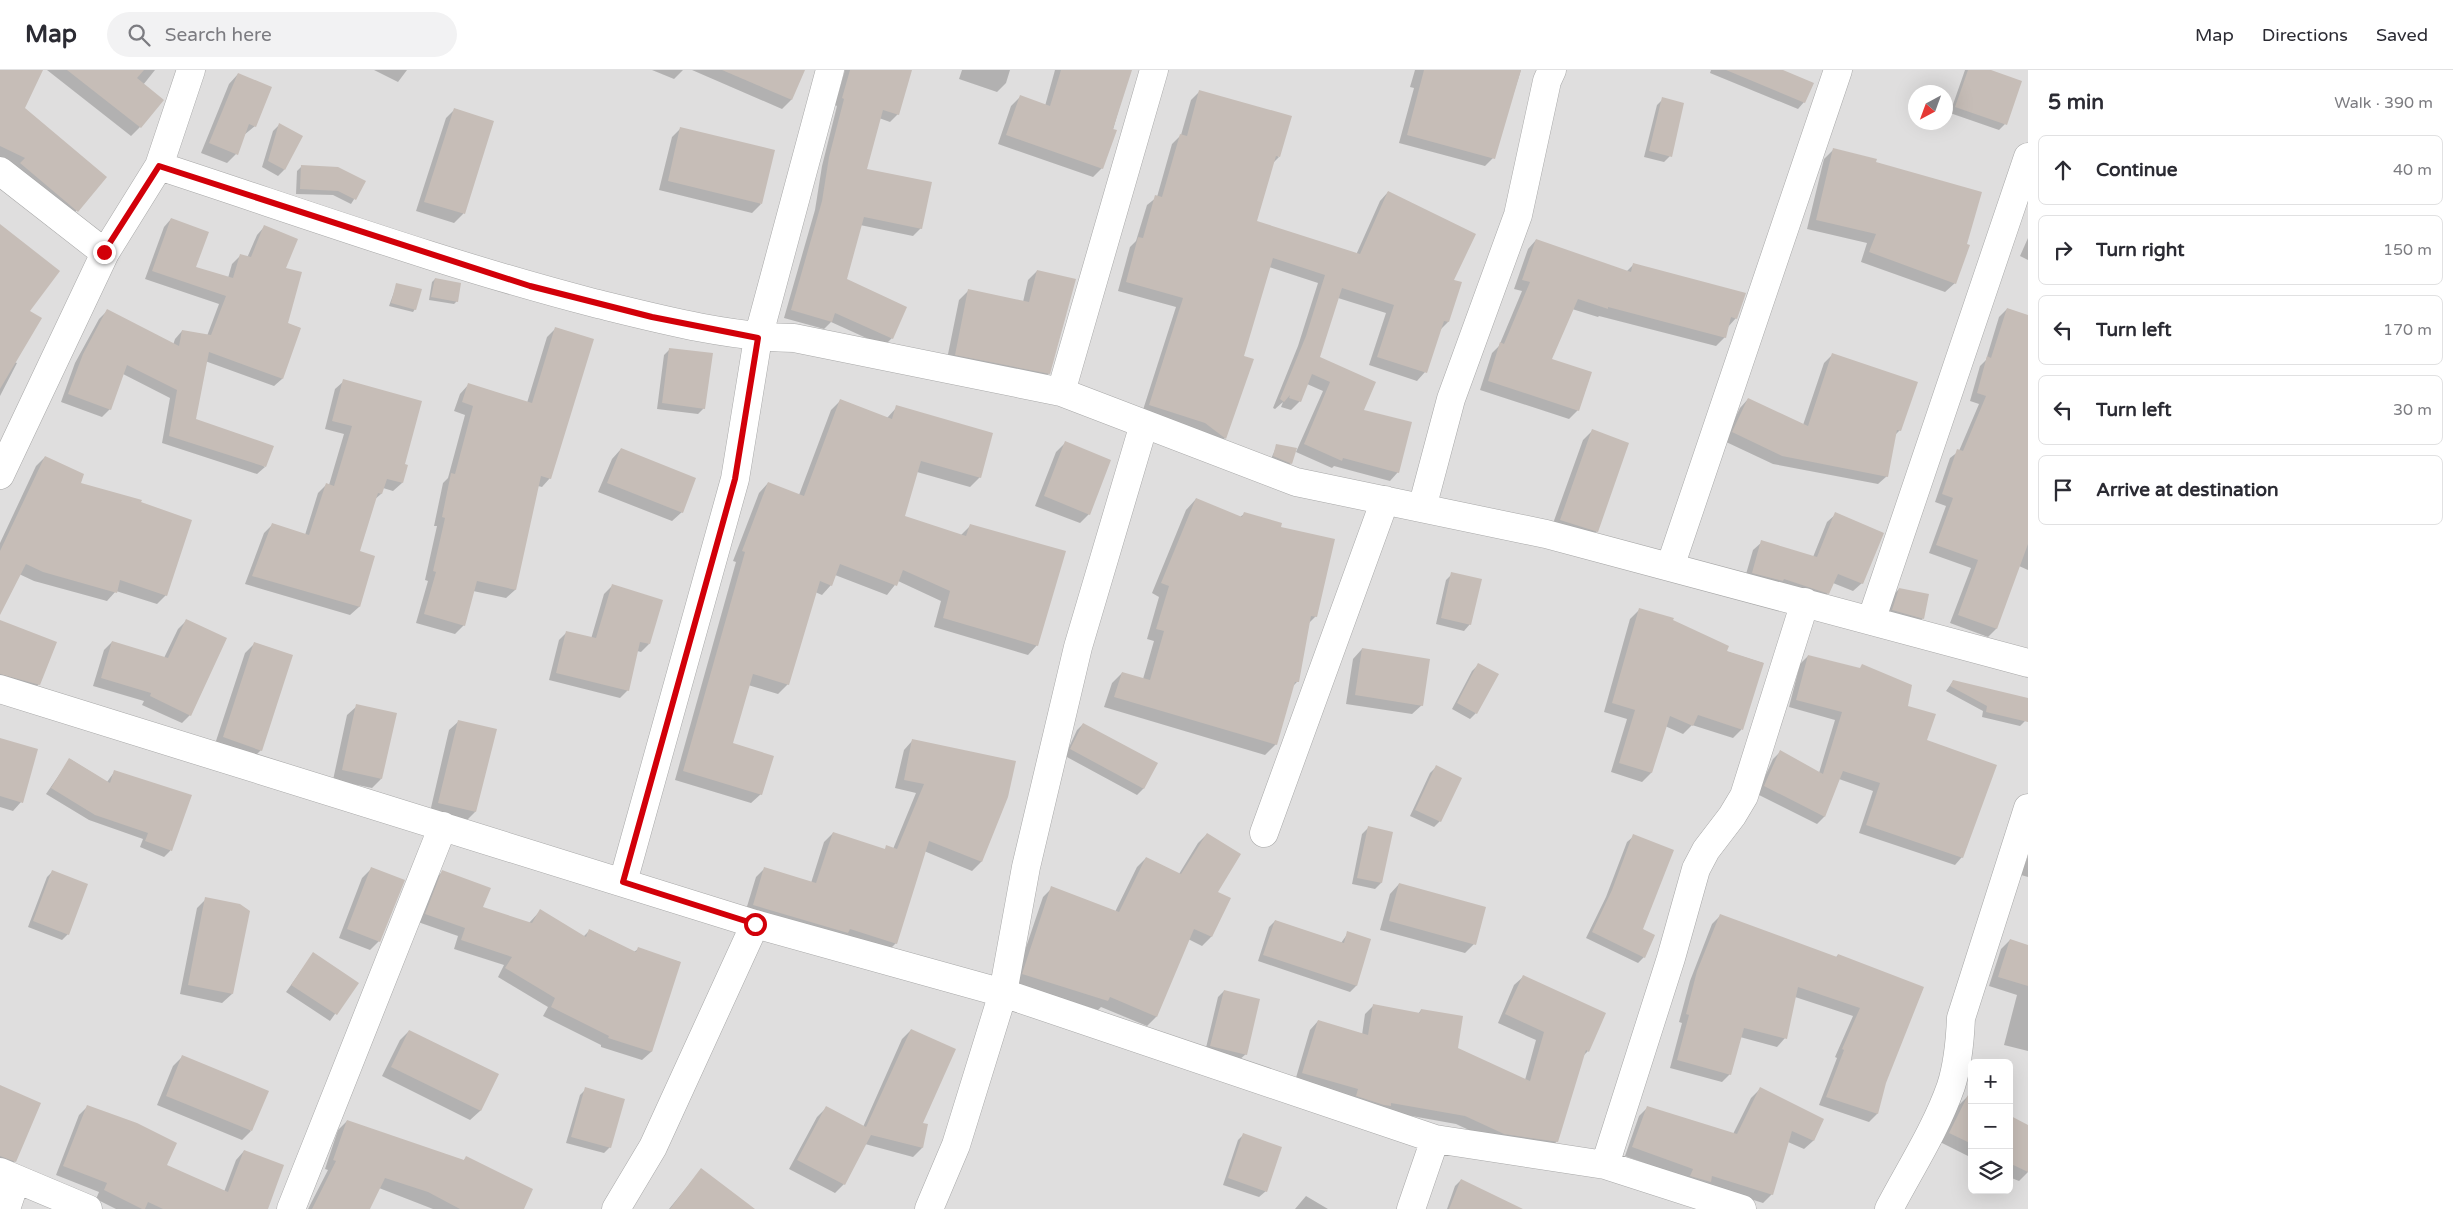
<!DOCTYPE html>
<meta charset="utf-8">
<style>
body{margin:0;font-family:"Varela Round",sans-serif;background:#f2f2f3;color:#2b2b33}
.controls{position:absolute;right:15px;bottom:15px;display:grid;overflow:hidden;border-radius:8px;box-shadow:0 5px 20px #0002}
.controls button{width:45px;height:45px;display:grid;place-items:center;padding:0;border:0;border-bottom:1px solid #e1e1e2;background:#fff;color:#2b2b33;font:25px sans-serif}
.compass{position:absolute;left:1908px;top:15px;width:45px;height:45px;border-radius:50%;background:#fff;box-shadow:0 5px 20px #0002;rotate:221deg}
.stop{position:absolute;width:15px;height:15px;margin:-11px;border:4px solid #d20009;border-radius:50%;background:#fff}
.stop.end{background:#d20009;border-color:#fff;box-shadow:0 1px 5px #0008}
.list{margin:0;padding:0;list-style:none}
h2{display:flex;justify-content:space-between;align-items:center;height:65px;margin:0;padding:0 20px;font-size:21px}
h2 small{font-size:16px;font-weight:400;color:#7c7c81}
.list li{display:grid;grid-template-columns:32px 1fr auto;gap:15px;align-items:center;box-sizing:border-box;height:70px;margin:0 10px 10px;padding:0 10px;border:1px solid #e1e1e2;border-radius:8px}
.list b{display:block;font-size:19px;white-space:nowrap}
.list em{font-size:16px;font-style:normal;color:#7c7c81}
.icon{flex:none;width:28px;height:28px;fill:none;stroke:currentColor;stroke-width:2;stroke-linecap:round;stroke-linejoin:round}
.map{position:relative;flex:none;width:2028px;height:1139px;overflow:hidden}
header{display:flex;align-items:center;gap:30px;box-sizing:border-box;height:70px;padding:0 25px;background:#fff;border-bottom:1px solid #e1e1e2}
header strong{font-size:24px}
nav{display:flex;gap:28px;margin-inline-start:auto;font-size:18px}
.search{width:350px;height:45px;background:#f2f2f3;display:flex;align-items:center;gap:12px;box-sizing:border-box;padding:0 18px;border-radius:28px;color:#7c7c81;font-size:19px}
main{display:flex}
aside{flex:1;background:#fff}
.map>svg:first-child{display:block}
.residential{fill:#dfdede;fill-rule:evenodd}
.shadow{fill:#0003}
.building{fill:#c6bdb7}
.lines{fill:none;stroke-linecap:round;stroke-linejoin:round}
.minor-casing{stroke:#a8a8a8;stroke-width:29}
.minor{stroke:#fff;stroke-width:28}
.route{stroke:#d20009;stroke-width:6}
</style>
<header>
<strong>Map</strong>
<div class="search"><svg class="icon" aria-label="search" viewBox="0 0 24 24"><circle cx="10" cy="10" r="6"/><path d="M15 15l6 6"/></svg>Search here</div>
<nav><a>Map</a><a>Directions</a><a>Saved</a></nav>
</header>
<main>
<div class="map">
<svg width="2028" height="1139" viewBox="0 0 2028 1139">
<rect width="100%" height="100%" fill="#f1eee8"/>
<path class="residential" d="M0,0h2028v1139h-2028zM1916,22h30v30h-30zM1972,993h37v127h-37z"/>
<path class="shadow" d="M0,0h42l-19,38 82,70 -37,42 -68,-57z
M47,0h108l-12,15 -3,42 -9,9z
M374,0h33l-9,12z
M652,0h31l-9,9z
M692,0h112l-13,30 -9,9z
M845,0h54l-1,44 -8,8 -11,-4 -14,52 56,58 -8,8 -53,-11 -15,55 60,27 -13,31 -8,8 -53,-24 -7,7 -40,-11 31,-108 7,-44 15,-60 -2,-1z
M962,0h48l-4,13 -9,9 -38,-13z
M1055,0h75l-28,98 -9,9 -95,-33 13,-38 9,-9 25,9z
M1415,0h106l-28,88 -8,8 -86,-23 15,-55 -4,-1z
M1711,0h69l24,32 -6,7 -88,-36z
M1965,0h22l18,54 -6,6 -49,-17z
M238,4l17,52 -11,9 -8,19 -9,9 -26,-10 28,-69z
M1199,22l80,65 -6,6 -17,59 100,33 24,-54 8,-9 65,88 7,3 -12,39 -9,9 -14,41 -8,9 -48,-16 17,-52 -48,-15 -20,60 44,52 36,62 -8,9 -56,-15 -2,2 -36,-16 27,-61 -16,-7 -7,17 -9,9 -10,-3 2,-5 -8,7 -2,-1 25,-62 20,-63 -49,-16 -27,89 -17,82 -8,8 -75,-33 34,-106 -58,-16 12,-44 6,-6 11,-36 10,-8 15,-53 9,-9 10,-35z
M1663,29l7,57 -6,6 -20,-5 13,-52z
M455,39l38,13 -30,92 -9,9 -38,-12 30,-93z
M279,55l5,45 -6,6 -16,-9 11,-36z
M681,58l80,76 -9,9 -93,-23 13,-53z
M1833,80l42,12 80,121 -10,9 -84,-30 6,-19 -60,-14 17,-70z
M302,96l63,16 -14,22 -18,-9 -37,-1 1,-23z
M171,149l24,49 33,10 4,-14 8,-8 7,2 10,-23 7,-8 21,42 1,54 14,5 -18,51 -8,7 -69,-25 -11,59 71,47 -8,7 -95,-31 8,-45 -47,-24 -13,35 -8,8 -41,-15 14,-39 24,-44 8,-8 66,34 2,-6 7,-8 25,5 12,-32 -74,-25 19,-52z
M0,155l28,86 -14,51 3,1 -17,33z
M2028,168v22l-8,-4z
M1536,170l90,32 7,-7 103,53 -8,9 -3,10 -9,9 -117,-30 -1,1 -26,-8 -22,51 28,50 -9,9 -89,-29 12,-37 7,-7 23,-55 -8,-2 14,-40z
M1037,201l12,102 -9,10 -94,-19 13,-64 10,-10 54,12 5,-22z
M435,209l22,22 -3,3 -25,-4 3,-18z
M397,214l18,25 -2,3 -24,-6z
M2007,239l21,7v254l-9,-4 -23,63 -8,8 -38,-14 21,-55 -42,-15 17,-47 -11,-4 15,-44 9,-7 20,-47 -9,-3 10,-35 6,-6 13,-43z
M556,258l-6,150 -8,9 -4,-1 -23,104 -9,8 -33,-7 -9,34 -9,9 -39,-11 12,-42 -3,-1 12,-54h-3l9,-43 5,-5 17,-63 -11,-4 6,-17 8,-9 59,18 20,-66z
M670,279l34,59 -6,6 -41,-5 7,-54z
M1833,284l67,76 -5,5 -8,41 -9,8 -105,-20 -49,-23 16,-33 8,-9 55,26 21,-62z
M344,311l59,84 -1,18 -9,8 -10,-3 -2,6 -7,6 -16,52 15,5 -14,50 -9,8 -105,-31 19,-51 9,-9 32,11 13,-42 8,-8h3l15,-51 -19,-5 10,-40z
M841,330l46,18 10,-11 83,70 -10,10 -53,-15 -14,45 57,19 10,-10 67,119 -9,10 -94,-28 7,-26 -43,-20 -11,14 -52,-20 -4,10 -9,10 -7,-3 -27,92 -10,10 -30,-9 -17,59 30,50 -10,9 -76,-23 61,-218 -3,-1 26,-68 9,-10 31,12 32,-85z
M1592,361l5,100 -10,9 -36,-11 32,-89z
M1065,373l24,71 -9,9 -45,-17 21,-54z
M1277,375l14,18 -3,3 -17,-7z
M621,379l61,63 -10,9 -74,-29 14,-33z
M45,387l34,27 87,111 -9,9 -41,-13 -9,10 -73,-20 -15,-7 -19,39v-70l36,-77z
M1196,429l44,18 4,-3 36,14 36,88 -8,8 -11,58 -5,5 -16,57 -11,11 -161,-48 8,-24 10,-10 21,6 11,-38 -7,-2 12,-42 -7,-4 34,-83z
M1836,444l26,69 -9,8 -20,-8 -5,10 -8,8 -76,-20 9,-31 9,-8 51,15 14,-35z
M1452,504l18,50 -6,7 -28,-7 10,-44z
M612,516l37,58 -8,8 -4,-1 -9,39 -8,8 -71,-18 10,-40 8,-8 24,7 13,-45z
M1899,519l24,29 -6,6 -31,-8 7,-21z
M1639,540l33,11 53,30 38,12 -22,67 -8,8 -41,-13 -9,9 -18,-8 -14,47 -9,9 -31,-10 16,-53 -23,-7 26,-93z
M186,551l4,94 -8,8 -40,-18 2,-4 -51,-15 11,-36 8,-8 52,16 14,-29z
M0,552l39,62 -9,9 -30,-9z
M254,574l7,106 -9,9 -38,-12 31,-94z
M1362,579l60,56 -10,9 -66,-10 7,-45z
M1808,586l98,51 20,33 36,117 -7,8 -96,-32 14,-42 -34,-12 -15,38 -7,7 -60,-30 16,-35 7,-7 39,21 16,-53 -46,-13 11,-43z
M1478,595l-2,48 -6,6 -18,-10 20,-38z
M1953,611l75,19 -3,21 -5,5 -38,-9 1,-6 -37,-20z
M357,636l24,73 -9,9 -39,-8 14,-65z
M459,651l16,91 -9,9 -36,-9 19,-82z
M1083,654l73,40 -13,25 -6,6 -72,-39 12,-26z
M0,669l21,63 -8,9 -13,-4z
M912,671l95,56 -26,65 -9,9 -48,-20 -28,92 -9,9 -142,-39 11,-36 9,-9 46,15 13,-41 9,-9 51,17 3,-3 6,2 23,-56 -21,-5 9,-38z
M70,689l37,23 8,-11 76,25 -21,55 -6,6 -24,-10 3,-8 -54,-19 -43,-26z
M1436,697l4,54 -6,6 -24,-11 20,-43z
M1369,757l12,56 -6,6 -23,-5 10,-50z
M1207,764l9,59 13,6 -18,38 -9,9 -14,-7 -32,78 -9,9 -46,-19 -3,3 -84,-27 29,-86 9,-9 63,24 22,-45 9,-9 33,16 19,-31z
M1634,766l10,121 -6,6 -52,-25 20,-41 21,-55z
M2028,786v21l-7,-2z
M371,799l8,72 -9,9 -31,-12 23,-60z
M53,801l15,63 -6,6 -34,-13 19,-50z
M443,801l39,37 47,15 11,-12 43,26 7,-7 44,22 4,-3 42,13 -29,90 -9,8 -41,-13v-2l-58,-29 5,-9 -50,-30 6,-12 -50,-16 4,-13 -40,-14 16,-42z
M1399,814l75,60 -9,9 -85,-23 10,-36z
M206,829l26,95 -10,9 -42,-9 17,-86z
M1720,846l115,42 3,-3 85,33 -38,94 -8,32 -8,8 -50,-17 18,-47 -2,-1 18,-41 -58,-19 -10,41 -8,9 -37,-10 -10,37 -8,8 -52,-14 12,-45 -3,-1 11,-41 22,-57z
M1275,851l66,22 7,-10 22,7 -14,46 -6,6 -92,-31 11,-34z
M2010,870l18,6v105l-24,-6 13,-50 -28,-9 12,-37z
M313,884l44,29 -27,38 -44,-29z
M1523,907l65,74 -6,6 -25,84 -8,9 -54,-8 -39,-18 -72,-13 -89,-30 15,-51 8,-9 44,14 3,-21 9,-9 44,9 3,-4 35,38 69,32 11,-40 -38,-17 16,-38z
M1224,921l22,63 -7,6 -34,-8 13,-55z
M911,960l10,94 6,1 -5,23 -9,9 -48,-13 -21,40 -9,9 -46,-24 28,-52 9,-9 37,19 39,-88z
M409,961l88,44 -17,36 -10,9 -88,-44 18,-36z
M182,987l69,74 -9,9 -85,-35 16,-39z
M586,1019l24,58 -6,6 -38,-10 14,-48z
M1760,1019l63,31 -10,21 -9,8 -16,-7 -16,52 -9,9 -57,-18 -81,-29 14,-40 8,-8 86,26 18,-36z
M0,1020l15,71 -9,9 -6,-2z
M1968,1026l4,2v60l-32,-16 19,-37z
M88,1036l77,59 59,27 12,-32 8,-9 22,58h-150l-20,-10 3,-7 -43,-17 23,-60z
M2009,1047l19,9v46l-9,9 -10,-4z
M347,1051l116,40 3,-3 56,51h-89l-54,-21 -10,21h-61l20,-39 -3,-1 13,-39z
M1244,1064l22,57 -7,6 -36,-12 15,-45z
M701,1100l52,39h-84z
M1461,1110l30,29h-44l8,-23z
M1306,1126l22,13h-33z"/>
<path class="building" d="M0,0h43l-18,38 82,69 -29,35 -58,-49 5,-5 -25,-12z
M67,0h77l-7,8 27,22 -23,28z
M722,0h83l-13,30z
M850,0h62l-13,45 -16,-5 -16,59 65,13 -10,47 -58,-12 -17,62 60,28 -14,32 -58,-26 -3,9 -41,-12 31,-109 7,-44 15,-58 -2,-1z
M1061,0h71l-19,59 4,1 -14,39 -97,-34 14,-40 30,11z
M1424,0h97l-26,89 -88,-24z
M1726,0h57l31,13 -9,20z
M1968,0h23l31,11 -15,44 -52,-18z
M238,3l34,14 -16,40 -7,-3 -11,31 -29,-12z
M1199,20l93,26 -12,41 -4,-1 -19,65 103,33 28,-63 88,43 -22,46 8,2 -13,40 -5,-1 -17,52 -50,-16 17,-52 -52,-17 -22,69 56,25 -12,28 48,12 -13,51 -56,-15 -1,3 -38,-17 26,-62 -18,-8 -11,28 -12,-4 1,-3 -6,7 -4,-3 26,-63 19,-61 -52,-17 -29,98 10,3 -28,80 -21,-16 -56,-18 34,-107 -57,-16 12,-45 5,1 12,-43 7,2 18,-63 7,2z
M1662,27l22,6 -12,54 -23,-6z
M454,38l40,13 -29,93 -41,-12z
M279,53l24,13 -18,34 -17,-9z
M680,57l95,23 -13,54 -94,-23z
M1833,78l44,11 -1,3 106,30 -15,52 3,1 -14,39 -87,-32 7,-18 -60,-14z
M301,95l37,2 28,14 -10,19 -18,-9 -38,-2z
M171,148l38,14 -13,35 37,11 7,-24 11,3 13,-32 34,14 -12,29 16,4 -14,51 13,5 -18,51 -74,-27 -13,67 78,27 -8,21 -97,-31 8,-46 -50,-25 -16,45 -43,-16 15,-40 24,-45 72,37 3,-16 29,5 15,-39 -74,-25z
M0,154l60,47 -30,40 12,7 -42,71z
M1536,169l95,33 2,-9 113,30 -9,26 -6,-2 -5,21 -118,-31v2l-30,-10 -26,60 40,13 -13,39 -91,-30 12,-39 4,2 26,-62 -8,-2z
M1037,200l39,9 -26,95 -95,-19 13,-66 61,13z
M435,208l26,5 -3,19 -27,-5z
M396,213l26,6 -6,21 -25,-7z
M2007,238l21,7v229l-31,85 -39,-14 20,-55 -42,-15 17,-47 -11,-4 15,-45 6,2 23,-55 -9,-3 10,-37 4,2z
M555,257l39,12 -43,140 -10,-3 -25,114 -39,-9 -12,45 -41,-12 12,-42 -3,-1 12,-53 -3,-1 9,-44 4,1 18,-68 -11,-4 6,-19 64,20z
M669,278l44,5 -8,56 -43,-6z
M1832,283l86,29 -17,49 -4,-1 -9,47 -106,-21 -50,-24 16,-34 60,28z
M343,309l79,22 -17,63 3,1 -5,18 -16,-4 -5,15 -4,-1 -18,58 15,5 -15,51 -108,-31 20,-53 37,12 17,-52 8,3 18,-60 -20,-5z
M840,329l52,20 4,-14 97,28 -12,45 -60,-17 -16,55 61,20 4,-12 96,27 -28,95 -95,-28 7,-27 -47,-21 -6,16 -57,-22 -8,22 -12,-5 -31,104 -36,-11 -20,69 41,13 -12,39 -79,-24 62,-219 -3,-1 26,-69 36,14z
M1592,359l37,14 -31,89 -38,-12z
M1065,371l46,19 -21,55 -46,-19z
M1276,374l21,4 -5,16 -19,-8z
M621,378l75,30 -13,35 -76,-30z
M45,386l39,18 -3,9 61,17 -1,2 51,18 -25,76 -47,-16 -3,13 -74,-21 -17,-8 -26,51v-64z
M1196,428l46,19 2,-5 38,11 -1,4 54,12 -18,78 -6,-1 -12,66h-4l-18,63 -163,-48 8,-25 28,8 14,-49 -8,-2 13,-43 -8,-3z
M1835,442l49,21 -21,51 -25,-10 -9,20 -45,-15 -1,2 -31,-8 9,-33 56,17z
M1451,502l31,7 -11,46 -30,-7z
M612,514l51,16 -13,44 -10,-2 -11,49 -73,-18 10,-42 30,7z
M1899,518l30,6 -5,25 -32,-9z
M1639,538l35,10 -1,2 56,26 -2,5 37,12 -21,67 -45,-15 -5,11 -23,-10 -18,57 -33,-10 16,-53 -23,-7z
M186,549l41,19 -36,78 -41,-20 1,-3 -50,-15 11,-37 56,17z
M0,550l57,22 -17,43 -40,-11z
M254,572l39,13 -31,96 -39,-14z
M1362,578l68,11 -7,47 -68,-11z
M1808,585l52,13 2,-4 50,21 -4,21 28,8 -9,26 70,25 -34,93 -97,-33 14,-42 -37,-12 -18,46 -61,-31 16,-36 43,24 19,-62 -46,-12z
M1478,593l21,11 -22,40 -20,-11z
M1953,610l75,18v24l-42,-10 1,-6 -37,-20z
M356,634l41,9 -15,66 -40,-9z
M458,650l39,9 -21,83 -38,-9z
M1083,653l75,40 -14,26 -74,-40z
M0,668l38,11 -15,54 -23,-7z
M912,669l104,22 -8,36 -26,65 -53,-21 -32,103 -47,-15 -2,4 -95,-28 11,-38 52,16 17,-51 52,17 1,-4 11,4 27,-65 -20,-4z
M69,688l41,25 4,-13 78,25 -20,56 -27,-10 3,-8 -53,-18 -44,-27z
M1436,695l26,13 -21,44 -26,-12z
M1368,756l25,6 -11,51 -25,-5z
M1207,763l34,21 -23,38 13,6 -19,39 -18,-8 -37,88 -47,-20 -2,4 -86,-27 29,-88 68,26 27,-55 35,17z
M1633,764l41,16 -31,79 12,6 -10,23 -53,-26 20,-42z
M371,797l34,13 -25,62 -33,-13z
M52,800l36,14 -19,51 -36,-14z
M442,800l49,18 -8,19 49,16 8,-14 46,28 3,-8 47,23 2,-5 43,15 -29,90 -44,-14 1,-2 -58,-29 4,-9 -50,-30 7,-11 -51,-17 4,-12 -40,-14z
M1399,813l87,24 -10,38 -87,-24z
M205,827l35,7 10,7 -17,83 -45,-9z
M1720,844l117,43 1,-3 86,33 -38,96 -8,31 -52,-17 18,-47 -2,-1 18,-41 -62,-21 -11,52 -43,-11 -13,47 -54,-15 12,-45 -3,-1 11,-43z
M1275,850l69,23 3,-12 24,8 -14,47 -94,-31z
M2010,869l18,6v41l-30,-9z
M313,882l46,31 -22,32 -46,-30z
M1523,905l83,38 -17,39 -3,-2 -28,92 -54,-8 -39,-18 -74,-13v3l-7,-1 -28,-9 2,-7 -56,-16 16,-53 50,15 5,-31 47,9 1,-4 42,7 -5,32 72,33 14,-49 -39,-18z
M1224,920l36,9 -13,56 -37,-9z
M911,959l45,20 -33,74 5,1 -5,24 -52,-13 -26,50 -48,-25 29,-54 40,21z
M409,960l90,44 -18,37 -90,-44z
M182,985l87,36 -17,40 -86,-35z
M0,1015l41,18 -25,59 -16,-6z
M585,1017l40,12 -14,49 -40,-11z
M1760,1017l64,32 -10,22 -22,-10 -19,64 -61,-19 -1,6 -21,-6 3,-7 -61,-22 15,-41 90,28z
M1972,1017v57l-23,-11z
M87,1035l50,18 40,20 -10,22 61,27 16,-42 40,15 -16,44h-105l-15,-7 -3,7h-3l-38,-19 3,-7 -44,-17z
M2009,1045l19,10v47l-19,-9z
M347,1050l117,40 2,-4 67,33 -9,20h-64l-32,-17 -43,-14 -15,31h-58l24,-48 -3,-1z
M1243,1063l39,14 -15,45 -39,-14z
M701,1098l54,41h-85z
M1461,1109l62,30h-74z"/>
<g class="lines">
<g class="minor-casing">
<path id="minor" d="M159,96c144,47 288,99 435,137 65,16 133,34 200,35l267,54 235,90 250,52 482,129
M0,101l105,82
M1061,322l93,-322
M0,405l105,-222 54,-87 32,-96
M1422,438l29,-109 67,-184 29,-134 5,-11
M1670,497l168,-497
M1871,551l157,-464
M0,619l755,235 248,69 432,146 170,26 137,44
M1264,763l121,-333
M623,812l112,-403 23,-141 72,-268
M1605,1095l66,-207 25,-89 10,-19 26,-34 12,-20 61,-194
M0,1102l88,37
M6,1139l10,-30
M291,1139l152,-383
M616,1139l37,-62 102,-223
M929,1139l27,-64 47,-152 23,-126 52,-220 66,-223
M1411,1139l24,-70
M1889,1139c21,-40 47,-80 62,-123 7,-22 9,-45 10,-68l67,-210"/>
</g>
<use href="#minor" class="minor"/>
</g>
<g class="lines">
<path class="route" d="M104,182l55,-86 371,120 122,31 106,21 -23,141 -112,403 132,42"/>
</g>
</svg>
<div class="controls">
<button>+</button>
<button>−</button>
<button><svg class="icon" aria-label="layers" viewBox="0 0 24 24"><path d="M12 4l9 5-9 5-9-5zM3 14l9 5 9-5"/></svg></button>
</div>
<svg class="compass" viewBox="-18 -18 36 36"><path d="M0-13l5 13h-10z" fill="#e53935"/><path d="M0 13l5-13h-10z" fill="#7c7c81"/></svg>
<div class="stop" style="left:755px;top:854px"></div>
<div class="stop end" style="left:104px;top:182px"></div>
</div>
<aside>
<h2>5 min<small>Walk · 390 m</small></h2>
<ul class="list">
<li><svg class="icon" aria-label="ahead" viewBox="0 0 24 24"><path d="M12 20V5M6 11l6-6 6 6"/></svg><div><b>Continue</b></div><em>40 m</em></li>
<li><svg class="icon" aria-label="right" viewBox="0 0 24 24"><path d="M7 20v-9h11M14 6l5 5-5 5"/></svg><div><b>Turn right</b></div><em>150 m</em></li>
<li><svg class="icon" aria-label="left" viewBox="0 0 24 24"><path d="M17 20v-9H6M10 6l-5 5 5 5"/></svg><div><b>Turn left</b></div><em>170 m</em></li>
<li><svg class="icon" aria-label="left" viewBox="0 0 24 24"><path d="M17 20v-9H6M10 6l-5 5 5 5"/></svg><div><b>Turn left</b></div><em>30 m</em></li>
<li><svg class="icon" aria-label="arrive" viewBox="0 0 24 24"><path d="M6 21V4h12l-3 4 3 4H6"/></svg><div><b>Arrive at destination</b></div></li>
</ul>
</aside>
</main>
